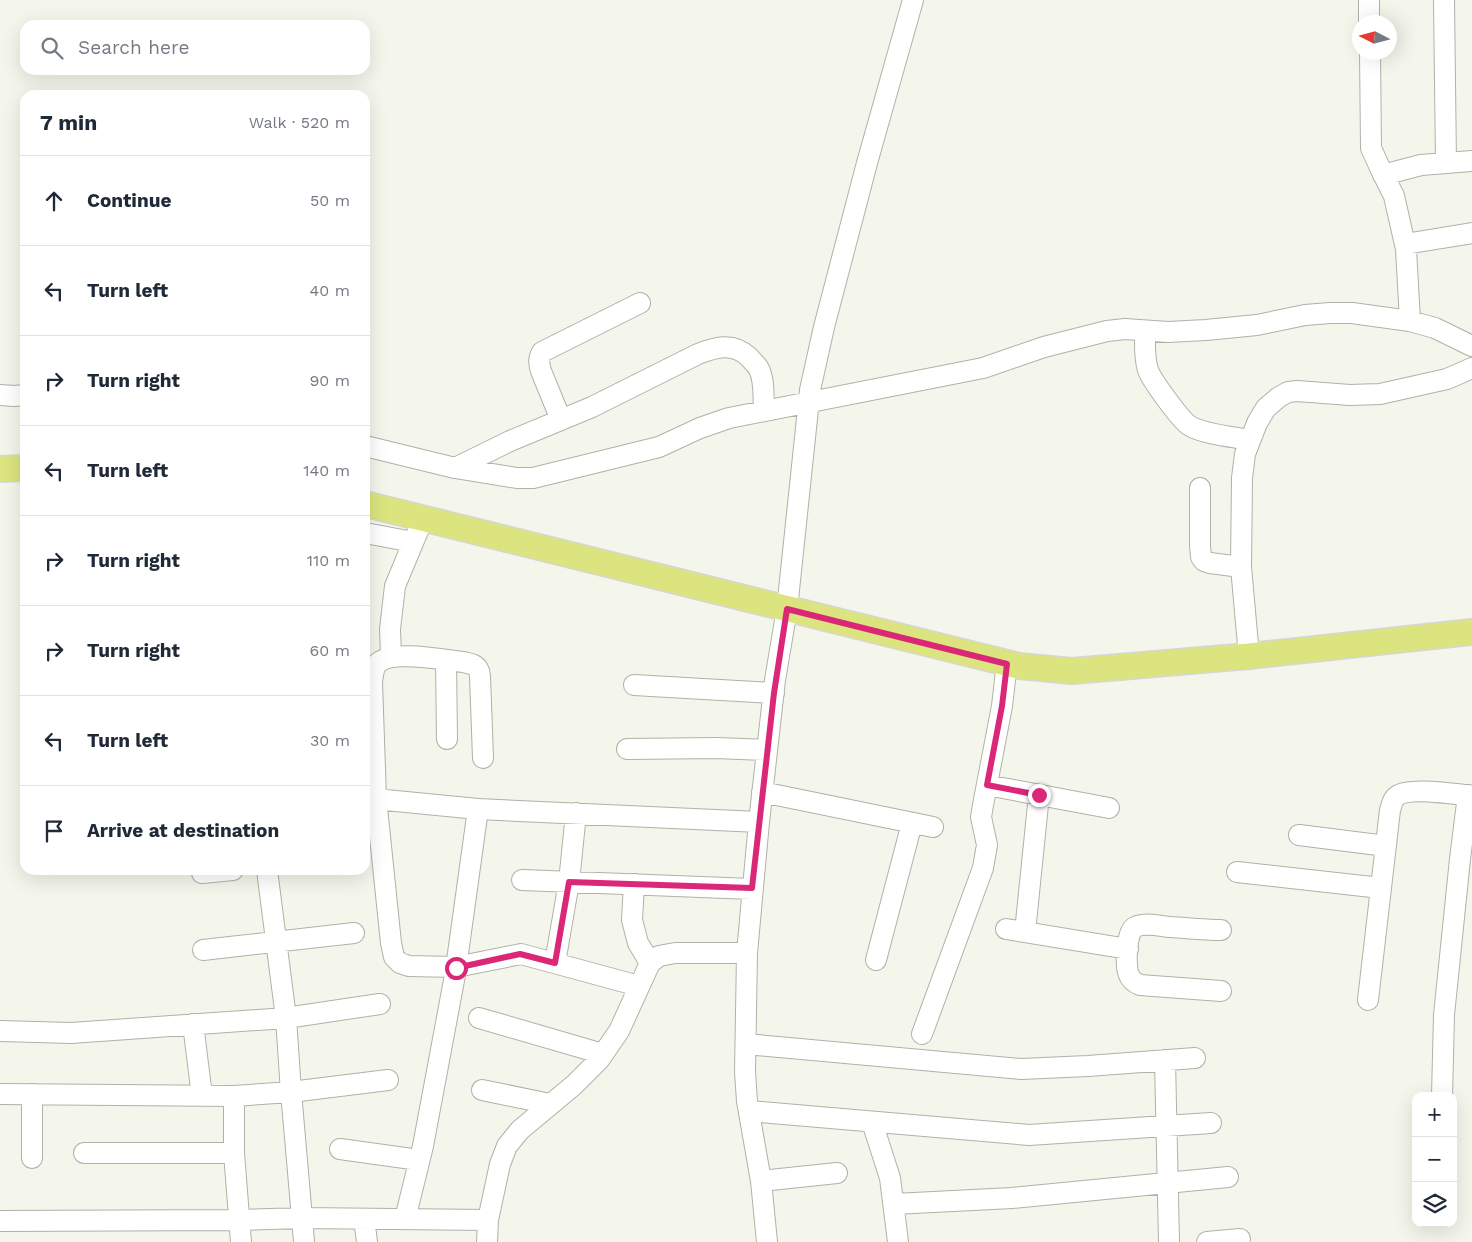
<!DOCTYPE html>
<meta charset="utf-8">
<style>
body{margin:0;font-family:"Work Sans",sans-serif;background:#f2f2f3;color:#1f2937}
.controls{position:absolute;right:15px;bottom:15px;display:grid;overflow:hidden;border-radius:10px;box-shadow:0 5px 20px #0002}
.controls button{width:45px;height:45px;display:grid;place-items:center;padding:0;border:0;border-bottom:1px solid #e0e1e3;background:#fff;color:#1f2937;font:25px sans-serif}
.compass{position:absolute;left:1352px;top:15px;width:45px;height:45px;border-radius:50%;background:#fff;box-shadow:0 5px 20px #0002;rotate:276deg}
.stop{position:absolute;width:15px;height:15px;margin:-11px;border:4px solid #db2777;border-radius:50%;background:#fff}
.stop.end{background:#db2777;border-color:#fff;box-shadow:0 1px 5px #0008}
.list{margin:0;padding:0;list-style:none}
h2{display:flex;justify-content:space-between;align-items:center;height:65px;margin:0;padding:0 20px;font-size:21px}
h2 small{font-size:16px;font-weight:400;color:#747a83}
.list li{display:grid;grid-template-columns:32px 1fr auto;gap:15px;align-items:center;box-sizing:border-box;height:90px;padding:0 20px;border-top:1px solid #e0e1e3}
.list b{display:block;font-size:19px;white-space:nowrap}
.list em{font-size:16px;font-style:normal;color:#747a83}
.icon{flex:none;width:28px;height:28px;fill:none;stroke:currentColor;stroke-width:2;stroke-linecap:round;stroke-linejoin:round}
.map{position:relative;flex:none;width:1472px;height:1242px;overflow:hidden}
.search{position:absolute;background:#fff;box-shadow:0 5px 20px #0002;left:20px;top:20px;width:350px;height:55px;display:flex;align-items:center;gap:12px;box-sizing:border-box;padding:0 18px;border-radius:15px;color:#747a83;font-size:19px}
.panel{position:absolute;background:#fff;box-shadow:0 5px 20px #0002;left:20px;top:90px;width:350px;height:785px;border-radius:15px}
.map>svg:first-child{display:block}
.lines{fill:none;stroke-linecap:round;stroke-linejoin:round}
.minor-casing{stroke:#b0b1a8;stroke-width:22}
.major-casing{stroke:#d6d6d5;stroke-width:28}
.minor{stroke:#fff;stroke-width:20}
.major{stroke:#dce47f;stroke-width:25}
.route{stroke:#db2777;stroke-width:6}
</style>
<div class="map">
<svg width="1472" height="1242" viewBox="0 0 1472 1242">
<rect width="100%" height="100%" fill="#f4f6eb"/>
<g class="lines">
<g class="minor-casing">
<path id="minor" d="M1369,0v22
M1444,0l2,163
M1370,52l1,96 10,22 13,26 12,53 4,72
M1383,175l38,-10 51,-4
M1405,244l67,-11
M1145,331c0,13 -1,27 3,39 3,9 33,51 42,56 13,8 44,11 60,14
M0,395l14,1 11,-1
M561,420l-20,-49c-2,-7 -3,-12 1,-19l98,-49
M365,446l90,22 62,10h16l126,-31 41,-19 29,-10 254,-50 61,-21 63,-16 18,-2 43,3 38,-2 51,-5 48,-10 25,-2h22l58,8 25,7 37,18
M455,468l55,-27 82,-34 106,-53c18,-7 35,-12 51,3 3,4 8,8 10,12 6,12 4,29 5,42
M1200,488v58l1,11 3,4 6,2 31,4
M365,533l48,9
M391,656l-1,-27 5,-43 28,-67
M1249,656l-8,-89 1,-89 3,-24 12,-31 9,-15 13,-11 9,-5 9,-1 53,4 30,-1 67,-15 25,-11
M446,660l1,79
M634,685l140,8
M627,749l89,-1 51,2
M483,758l-3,-82c-1,-11 -7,-12 -17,-14 -19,-2 -73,-13 -86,2 -4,5 -4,12 -5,18l4,116 15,145 3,14 6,6 9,3 47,1 65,-13 118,32
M987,785l122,23
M762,792l171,35
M365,798l113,11 281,13
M1299,835l87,11
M267,870l19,148 5,74 97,-12
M1237,872l144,16
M202,873l31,-3
M522,880l230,9
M634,884l-2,36 6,23 12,20
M1006,929l122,20
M1025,932l14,-137
M203,950l151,-17
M747,953l-2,119 2,29 14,80 6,61
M876,960l36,-137
M555,963l14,-81 7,-69
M1221,991l-81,-6c-5,-2 -9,-5 -11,-10 -4,-8 -3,-44 6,-48 10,-5 25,-1 35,0 17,1 34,3 51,3
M1368,1000l22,-190c2,-5 2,-11 7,-14 11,-9 60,-2 75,0
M479,1018l124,36
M193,1024l9,72
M0,1031l71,2 215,-15 94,-14
M922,1034l61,-166 4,-23 -6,-28 2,-12 19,-99 5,-43
M746,1044l275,25 67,-3 107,-8
M1165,1060l4,182
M482,1090l68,14
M0,1094l234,2 57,-4 11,126 186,2 12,-56 7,-18 13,-16 54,-45 25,-25 20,-29 31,-68 9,-7 16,-3h72l12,-131 16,-142 12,-71 23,-219 14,-63 43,-164 46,-163
M234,1096v57l7,89
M1442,1096l2,-81 16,-156 8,-64
M749,1111l280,24 182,-12
M872,1122l18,56 8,64
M340,1149l79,11
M84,1153h150
M32,1158v-64
M761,1181l76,-8
M894,1204l118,-6 216,-21
M364,1219l3,23
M405,1219l18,-73 32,-171 23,-166
M0,1221l238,-1 64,-2 2,24
M487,1242l1,-22
M1207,1242l33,-3"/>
</g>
<g class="major-casing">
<path id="major" d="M0,469l25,-1
M365,504l654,162 53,5 177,-15 223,-24"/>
</g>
<use href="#minor" class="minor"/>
<use href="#major" class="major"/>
</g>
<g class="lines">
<path class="route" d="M456,968l64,-14 35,9 14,-81 183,6 22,-195 13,-84 220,55 -5,42 -15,79 52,10"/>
</g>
</svg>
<div class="controls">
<button>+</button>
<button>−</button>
<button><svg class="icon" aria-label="layers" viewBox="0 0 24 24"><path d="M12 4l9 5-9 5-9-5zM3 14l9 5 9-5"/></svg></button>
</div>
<svg class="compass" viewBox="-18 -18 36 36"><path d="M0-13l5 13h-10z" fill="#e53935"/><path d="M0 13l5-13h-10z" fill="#747a83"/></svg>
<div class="stop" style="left:456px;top:968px"></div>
<div class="stop end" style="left:1039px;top:795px"></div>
<div class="search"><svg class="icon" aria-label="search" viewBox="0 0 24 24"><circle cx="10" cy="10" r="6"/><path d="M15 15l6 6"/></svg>Search here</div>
<section class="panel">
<h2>7 min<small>Walk · 520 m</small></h2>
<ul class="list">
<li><svg class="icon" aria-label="ahead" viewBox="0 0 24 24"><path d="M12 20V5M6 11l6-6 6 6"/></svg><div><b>Continue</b></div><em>50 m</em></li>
<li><svg class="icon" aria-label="left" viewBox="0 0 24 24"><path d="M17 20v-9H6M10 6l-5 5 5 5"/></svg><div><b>Turn left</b></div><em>40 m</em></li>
<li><svg class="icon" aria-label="right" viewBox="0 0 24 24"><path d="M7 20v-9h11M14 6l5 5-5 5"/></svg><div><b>Turn right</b></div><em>90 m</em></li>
<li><svg class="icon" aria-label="left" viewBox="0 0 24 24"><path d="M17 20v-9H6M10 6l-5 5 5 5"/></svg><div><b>Turn left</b></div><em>140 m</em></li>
<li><svg class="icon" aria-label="right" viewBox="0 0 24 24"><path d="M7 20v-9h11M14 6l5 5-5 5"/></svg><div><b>Turn right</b></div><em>110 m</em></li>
<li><svg class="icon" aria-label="right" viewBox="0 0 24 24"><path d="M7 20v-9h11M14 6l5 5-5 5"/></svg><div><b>Turn right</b></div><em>60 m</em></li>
<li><svg class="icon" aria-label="left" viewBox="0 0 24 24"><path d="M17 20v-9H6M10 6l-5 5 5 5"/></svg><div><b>Turn left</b></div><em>30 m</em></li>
<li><svg class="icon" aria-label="arrive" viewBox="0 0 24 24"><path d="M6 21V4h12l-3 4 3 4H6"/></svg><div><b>Arrive at destination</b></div></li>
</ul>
</section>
</div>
